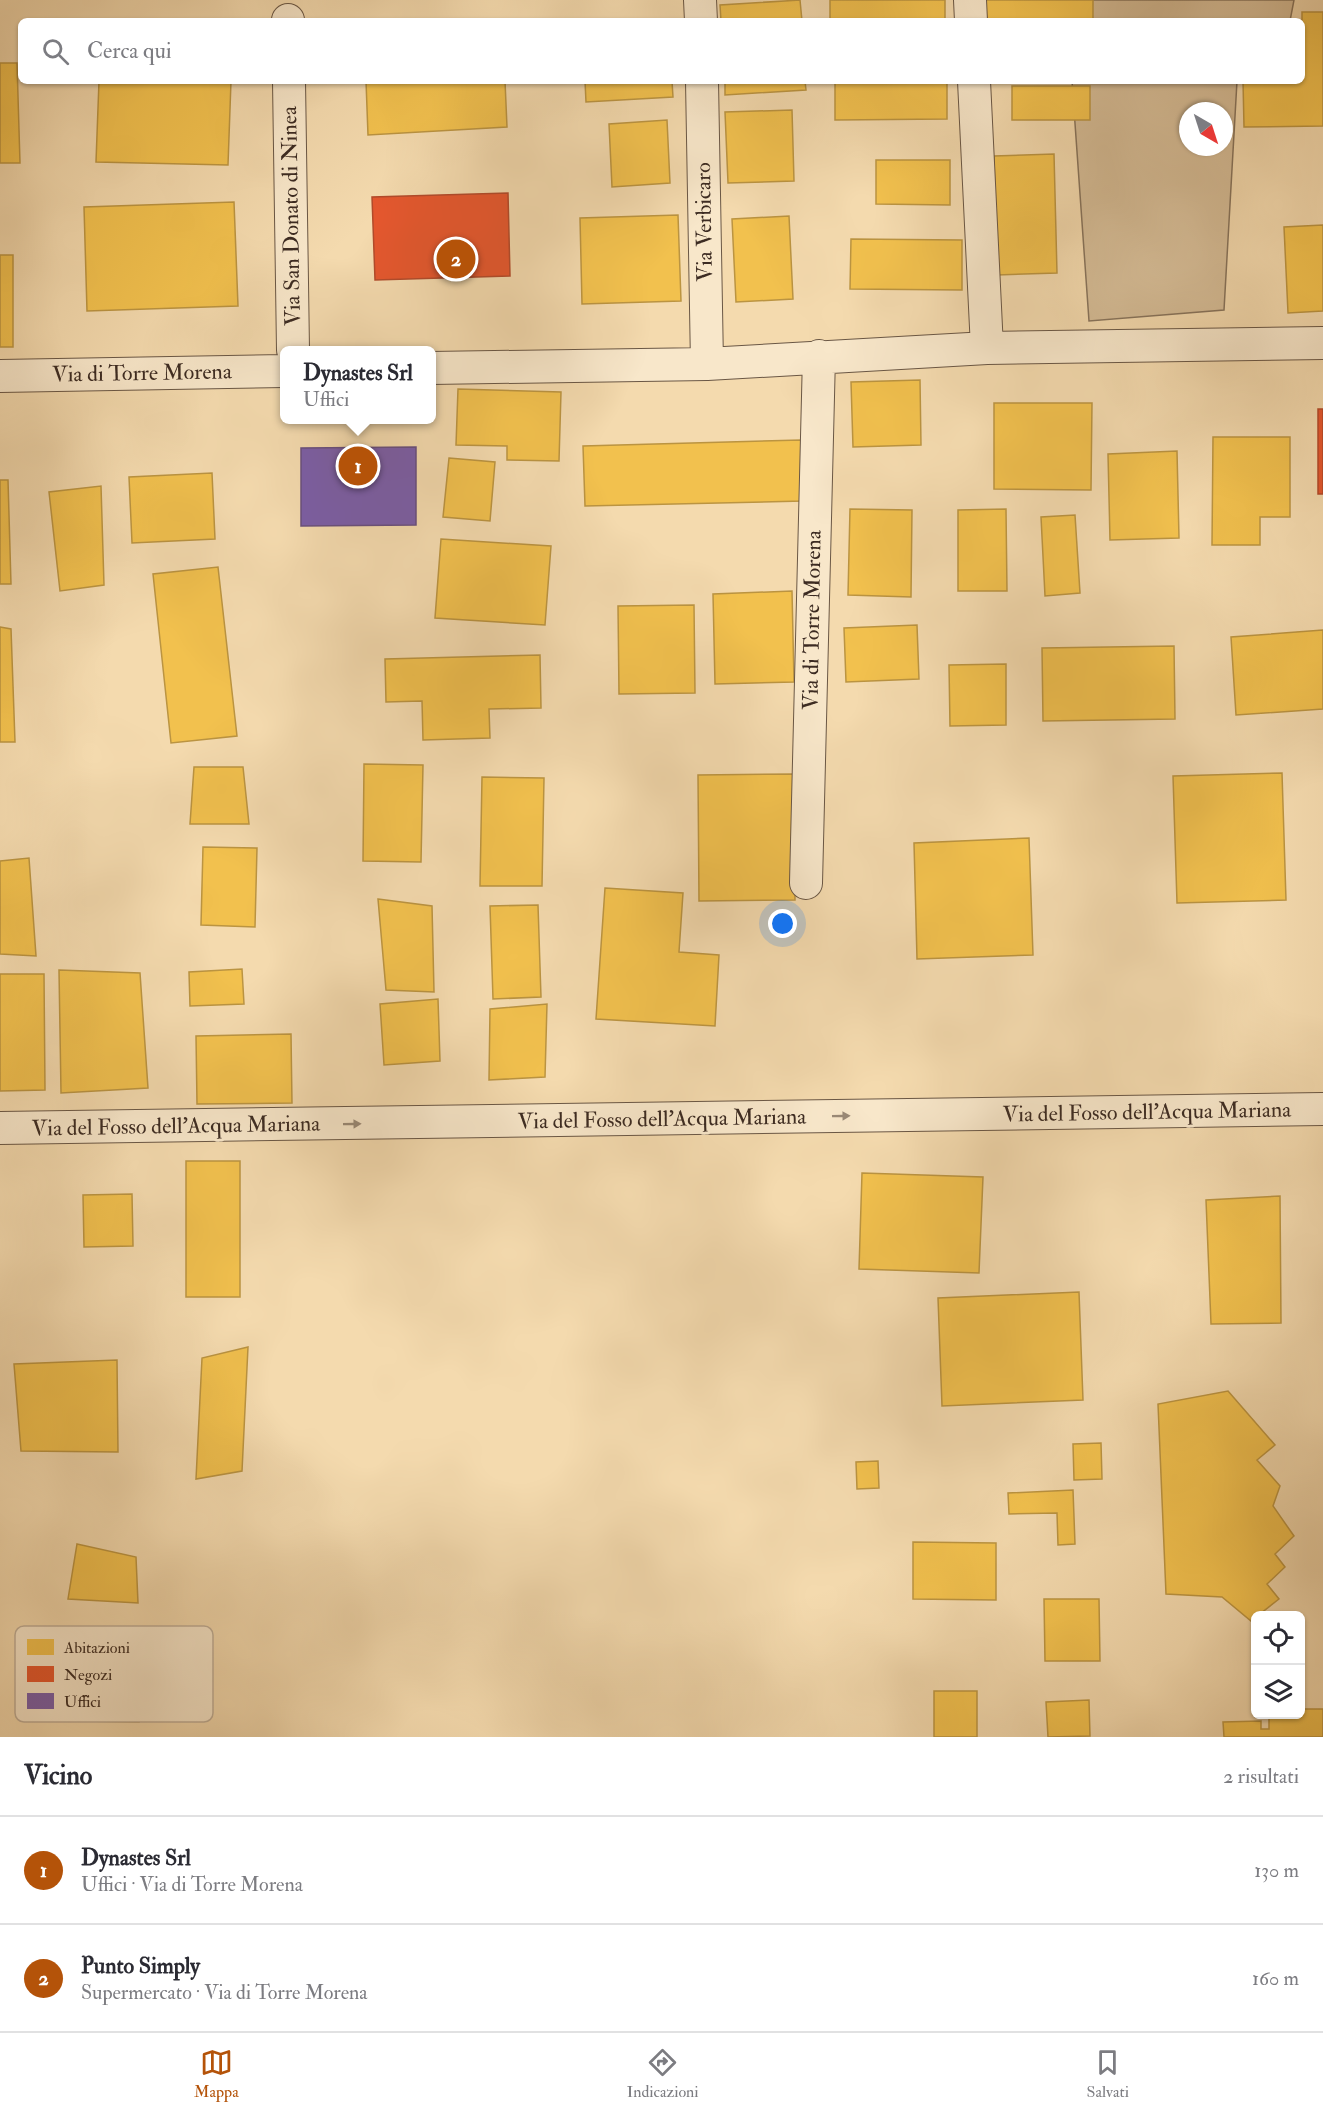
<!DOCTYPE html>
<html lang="it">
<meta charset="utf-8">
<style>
body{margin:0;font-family:"IM FELL Double Pica",serif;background:#f7f7f7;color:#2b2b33}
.controls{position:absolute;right:18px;bottom:18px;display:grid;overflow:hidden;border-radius:9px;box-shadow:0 2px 4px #0004}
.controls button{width:54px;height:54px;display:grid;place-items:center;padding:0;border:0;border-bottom:2px solid #e1e1e2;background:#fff;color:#2b2b33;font:30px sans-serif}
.compass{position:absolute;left:1179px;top:102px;width:54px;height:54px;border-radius:50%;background:#fff;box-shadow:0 2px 4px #0004;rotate:141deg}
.you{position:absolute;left:783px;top:924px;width:21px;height:21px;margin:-15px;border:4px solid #fff;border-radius:50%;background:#1a73e8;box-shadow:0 0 0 9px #1a73e833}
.badge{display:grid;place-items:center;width:39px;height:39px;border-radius:50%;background:#b45309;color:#fff;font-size:20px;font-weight:700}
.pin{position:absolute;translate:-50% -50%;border:3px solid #fff;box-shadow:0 2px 6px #0006}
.popup{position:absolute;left:280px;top:346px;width:156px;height:78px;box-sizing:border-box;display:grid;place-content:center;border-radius:9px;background:#fff;filter:drop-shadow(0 2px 4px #0005);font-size:20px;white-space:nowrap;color:#7c7c81}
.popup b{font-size:22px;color:#2b2b33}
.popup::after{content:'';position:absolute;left:50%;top:100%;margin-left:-12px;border:12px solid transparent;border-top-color:#fff}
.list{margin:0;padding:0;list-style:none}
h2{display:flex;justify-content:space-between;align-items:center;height:78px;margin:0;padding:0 24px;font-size:26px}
h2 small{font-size:20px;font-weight:400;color:#7c7c81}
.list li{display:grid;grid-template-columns:39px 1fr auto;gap:18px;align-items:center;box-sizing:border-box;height:108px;padding:0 24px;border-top:2px solid #e1e1e2}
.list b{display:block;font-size:22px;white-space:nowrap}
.list p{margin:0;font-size:20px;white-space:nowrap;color:#7c7c81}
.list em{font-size:20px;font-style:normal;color:#7c7c81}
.icon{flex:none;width:33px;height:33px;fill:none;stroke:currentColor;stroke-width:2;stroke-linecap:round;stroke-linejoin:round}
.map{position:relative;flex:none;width:1323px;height:1737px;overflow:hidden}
.search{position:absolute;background:#fff;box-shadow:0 2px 4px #0004;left:18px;right:18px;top:18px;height:66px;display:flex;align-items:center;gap:15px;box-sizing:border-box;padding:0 21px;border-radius:9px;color:#7c7c81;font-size:22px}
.sheet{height:294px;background:#fff}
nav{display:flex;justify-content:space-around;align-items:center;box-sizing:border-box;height:84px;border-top:2px solid #e1e1e2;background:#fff;font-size:16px;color:#7c7c81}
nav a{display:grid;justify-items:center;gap:3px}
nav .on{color:#b45309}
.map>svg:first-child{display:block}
.green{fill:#d5bc96;stroke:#88745c;stroke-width:1.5;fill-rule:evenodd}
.homes{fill:#f2c14e;stroke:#bb9441;stroke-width:1.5}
.shops{fill:#e4572e;stroke:#b24a2a;stroke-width:1.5}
.offices{fill:#7b5ea7;stroke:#684f7f;stroke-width:1.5}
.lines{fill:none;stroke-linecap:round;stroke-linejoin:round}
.minor-casing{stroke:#6a5745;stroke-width:34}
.minor{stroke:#f8e7ca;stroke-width:32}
.oneway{fill:#9a8976}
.labels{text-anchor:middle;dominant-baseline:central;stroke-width:6;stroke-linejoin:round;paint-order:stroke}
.street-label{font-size:22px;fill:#3c2b22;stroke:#f8e7ca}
.key{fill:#f8e7ca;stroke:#c0af98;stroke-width:1.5}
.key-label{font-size:16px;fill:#3c2b22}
</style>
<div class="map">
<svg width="1323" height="1737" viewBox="0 0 1323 1737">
<rect width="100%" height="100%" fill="#f4daae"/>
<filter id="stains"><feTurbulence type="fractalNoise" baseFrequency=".00333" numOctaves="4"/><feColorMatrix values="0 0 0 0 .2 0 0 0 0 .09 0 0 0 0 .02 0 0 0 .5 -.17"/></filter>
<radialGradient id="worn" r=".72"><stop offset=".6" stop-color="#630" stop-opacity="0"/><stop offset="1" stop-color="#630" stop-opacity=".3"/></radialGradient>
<path class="green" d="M1066,0h228l-4,21h-223z
M1072,81h165l-13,229 -135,11zM1188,111h36v36h-36z"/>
<path class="homes" d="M800,0l2,21h-81l-1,-16z
M830,0h115v21h-115z
M986,0h107v21h-107z
M1302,12h21v114l-79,1 -1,-46h59z
M0,63h17l3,100h-20z
M99,81h132l-3,84 -132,-3z
M366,81h139l2,46 -139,8z
M585,81h87l1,16 -87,5z
M725,81h80l1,9 -81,5z
M835,81h112v38l-112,1z
M1012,86h78v34h-78z
M792,110l2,71 -66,2 -3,-71z
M667,120l3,63 -58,4 -3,-63z
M1054,154l3,119 -60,2 -3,-119z
M876,160h74v45l-74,-1z
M234,202l4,104 -151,5 -3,-104z
M678,215l3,86 -99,3 -2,-86z
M789,216l4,83 -57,3 -4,-83z
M1323,225v86l-35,2 -4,-86z
M851,239l111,1v50l-112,-1z
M0,255h13v92h-13z
M920,380l1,65 -68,2 -2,-65z
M458,389l103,3 -2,69 -52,-1v-14l-51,-1z
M994,403h98l-1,87 -97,-1z
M1213,437h77v80h-30v28h-48z
M801,440l2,61 -218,5 -2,-60z
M1177,451l2,87 -69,2 -2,-86z
M449,458l46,4 -5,59 -47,-4z
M212,473l3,66 -83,4 -3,-66z
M0,480h8l3,104h-11z
M101,486l3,99 -44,6 -11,-99z
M850,509l62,1 -1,87 -63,-2z
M1006,509l1,82h-49v-81z
M1075,515l5,78 -35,3 -4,-79z
M441,539l110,7 -6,79 -110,-7z
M218,567l19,169 -66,7 -18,-169z
M792,591l2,91 -79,2 -2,-90z
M694,605l1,88 -76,1 -1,-88z
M917,625l2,54 -73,3 -2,-54z
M0,627l11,2 4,113h-15z
M1323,630v79l-87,6 -5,-78z
M1174,646l1,73 -132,2 -1,-73z
M540,655l1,53 -52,1 1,29 -67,2 -1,-39 -36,1 -1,-43z
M1006,664v61l-56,1 -1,-61z
M364,764l59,1 -2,97 -58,-1z
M194,767h49l6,57h-59z
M1282,773l4,127 -109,3 -4,-127z
M794,774l1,126 -96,1 -1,-126z
M482,777l62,1 -2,108h-62z
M1029,838l4,117 -116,4 -3,-116z
M203,847l54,1 -2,79 -54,-2z
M29,858l7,98 -36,-2v-93z
M605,888l78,5 -4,59 40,3 -4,71 -119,-7z
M378,899l54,7 2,86 -48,-2z
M538,905l3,92 -48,2 -3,-93z
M242,969l2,35 -54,2 -1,-34z
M59,970l81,3 8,115 -87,5z
M0,974h44l1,116 -45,1z
M438,999l2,62 -56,4 -4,-61z
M547,1004l-2,73 -56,3 1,-71z
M291,1034l1,69 -95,1 -1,-68z
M186,1161h54v136h-54z
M862,1173l121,4 -4,96 -120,-4z
M132,1194l1,52 -49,1 -1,-52z
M1280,1196l1,127 -70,1 -5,-124z
M1079,1292l4,108 -141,6 -4,-108z
M248,1347l-6,124 -46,8 6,-121z
M117,1360l1,92 -97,-1 -7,-87z
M1228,1391l47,54 -18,15 23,26 -7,20 21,30 -19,18 10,13 -18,17 12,15 -28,22 -29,-24 -56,-3 -8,-190z
M1101,1443l1,36 -28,1 -1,-36z
M878,1461l1,27 -22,1 -1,-27z
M1073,1490l2,54 -17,1 -1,-32 -48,1 -1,-21z
M913,1542l83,1v57l-83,-1z
M77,1544l59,13 2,46 -70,-4z
M1044,1599h55l1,62h-55z
M82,1669l58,2 -1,51 -57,-1z
M934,1691h43v46h-43z
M1089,1700l1,36 -42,1 -2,-35z
M1300,1709h23v28h-99l-1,-15 38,-1v8h8v-15h31z"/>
<path class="shops" d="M508,193l2,83 -135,4 -3,-83z
M1318,409h5v85h-5z"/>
<path class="offices" d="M416,447v78l-115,1v-78z"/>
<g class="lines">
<g class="minor-casing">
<path id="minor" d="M700,0l1,21
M970,0l1,21
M288,20v1
M289,81l4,269
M702,81l5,283
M974,81l13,267
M431,368l276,-4 280,-16 336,-5
M0,376l284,-5
M806,883l13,-527
M0,1128l1323,-19"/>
</g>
<use href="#minor" class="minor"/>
</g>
<defs><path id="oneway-solid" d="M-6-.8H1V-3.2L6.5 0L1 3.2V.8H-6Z" transform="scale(1.5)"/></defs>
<g class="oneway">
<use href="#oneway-solid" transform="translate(841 1116) rotate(-1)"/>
<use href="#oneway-solid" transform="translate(352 1124) rotate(-1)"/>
</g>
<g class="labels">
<g class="street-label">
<text transform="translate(291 216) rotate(-91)">Via San Donato di Ninea</text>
<text transform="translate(704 222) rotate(-91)">Via Verbicaro</text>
<text transform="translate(142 373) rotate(-1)">Via di Torre Morena</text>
<text transform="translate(812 620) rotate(-89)">Via di Torre Morena</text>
<text transform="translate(1147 1112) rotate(-1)">Via del Fosso dell'Acqua Mariana</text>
<text transform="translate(662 1119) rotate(-1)">Via del Fosso dell'Acqua Mariana</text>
<text transform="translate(176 1126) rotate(-1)">Via del Fosso dell'Acqua Mariana</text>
</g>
</g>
<rect x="15" y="1626" width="198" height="96" rx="9" class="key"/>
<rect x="27" y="1639" width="27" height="16" fill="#f2c14e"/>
<rect x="27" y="1666" width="27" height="16" fill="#e4572e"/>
<rect x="27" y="1693" width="27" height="16" fill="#7b5ea7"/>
<g class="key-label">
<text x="64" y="1653">Abitazioni</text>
<text x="64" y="1680">Negozi</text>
<text x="64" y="1707">Uffici</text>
</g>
<rect width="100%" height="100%" filter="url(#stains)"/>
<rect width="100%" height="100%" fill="url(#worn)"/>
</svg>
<div class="controls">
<button><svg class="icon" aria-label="locate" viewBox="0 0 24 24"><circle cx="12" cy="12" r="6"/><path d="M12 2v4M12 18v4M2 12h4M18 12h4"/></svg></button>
<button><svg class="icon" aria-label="layers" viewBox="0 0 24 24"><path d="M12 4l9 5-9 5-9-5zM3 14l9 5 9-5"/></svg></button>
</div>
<svg class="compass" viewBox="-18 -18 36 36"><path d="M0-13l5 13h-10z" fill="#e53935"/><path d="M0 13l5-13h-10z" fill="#7c7c81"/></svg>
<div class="you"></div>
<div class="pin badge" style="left:358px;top:466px">1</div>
<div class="popup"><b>Dynastes Srl</b>Uffici</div>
<div class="pin badge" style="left:456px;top:259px">2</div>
<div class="search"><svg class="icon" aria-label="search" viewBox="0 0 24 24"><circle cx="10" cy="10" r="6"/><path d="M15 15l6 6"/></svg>Cerca qui</div>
</div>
<section class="sheet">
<h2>Vicino<small>2 risultati</small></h2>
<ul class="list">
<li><span class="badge">1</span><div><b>Dynastes Srl</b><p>Uffici · Via di Torre Morena</p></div><em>130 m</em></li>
<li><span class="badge">2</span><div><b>Punto Simply</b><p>Supermercato · Via di Torre Morena</p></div><em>160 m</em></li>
</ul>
</section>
<nav>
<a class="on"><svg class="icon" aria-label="map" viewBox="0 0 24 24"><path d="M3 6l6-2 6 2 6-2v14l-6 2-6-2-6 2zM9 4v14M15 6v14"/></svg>Mappa</a>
<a><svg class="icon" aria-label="directions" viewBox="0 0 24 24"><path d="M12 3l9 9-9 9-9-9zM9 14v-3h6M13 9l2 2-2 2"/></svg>Indicazioni</a>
<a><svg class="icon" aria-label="saved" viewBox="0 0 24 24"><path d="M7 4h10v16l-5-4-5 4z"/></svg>Salvati</a>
</nav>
